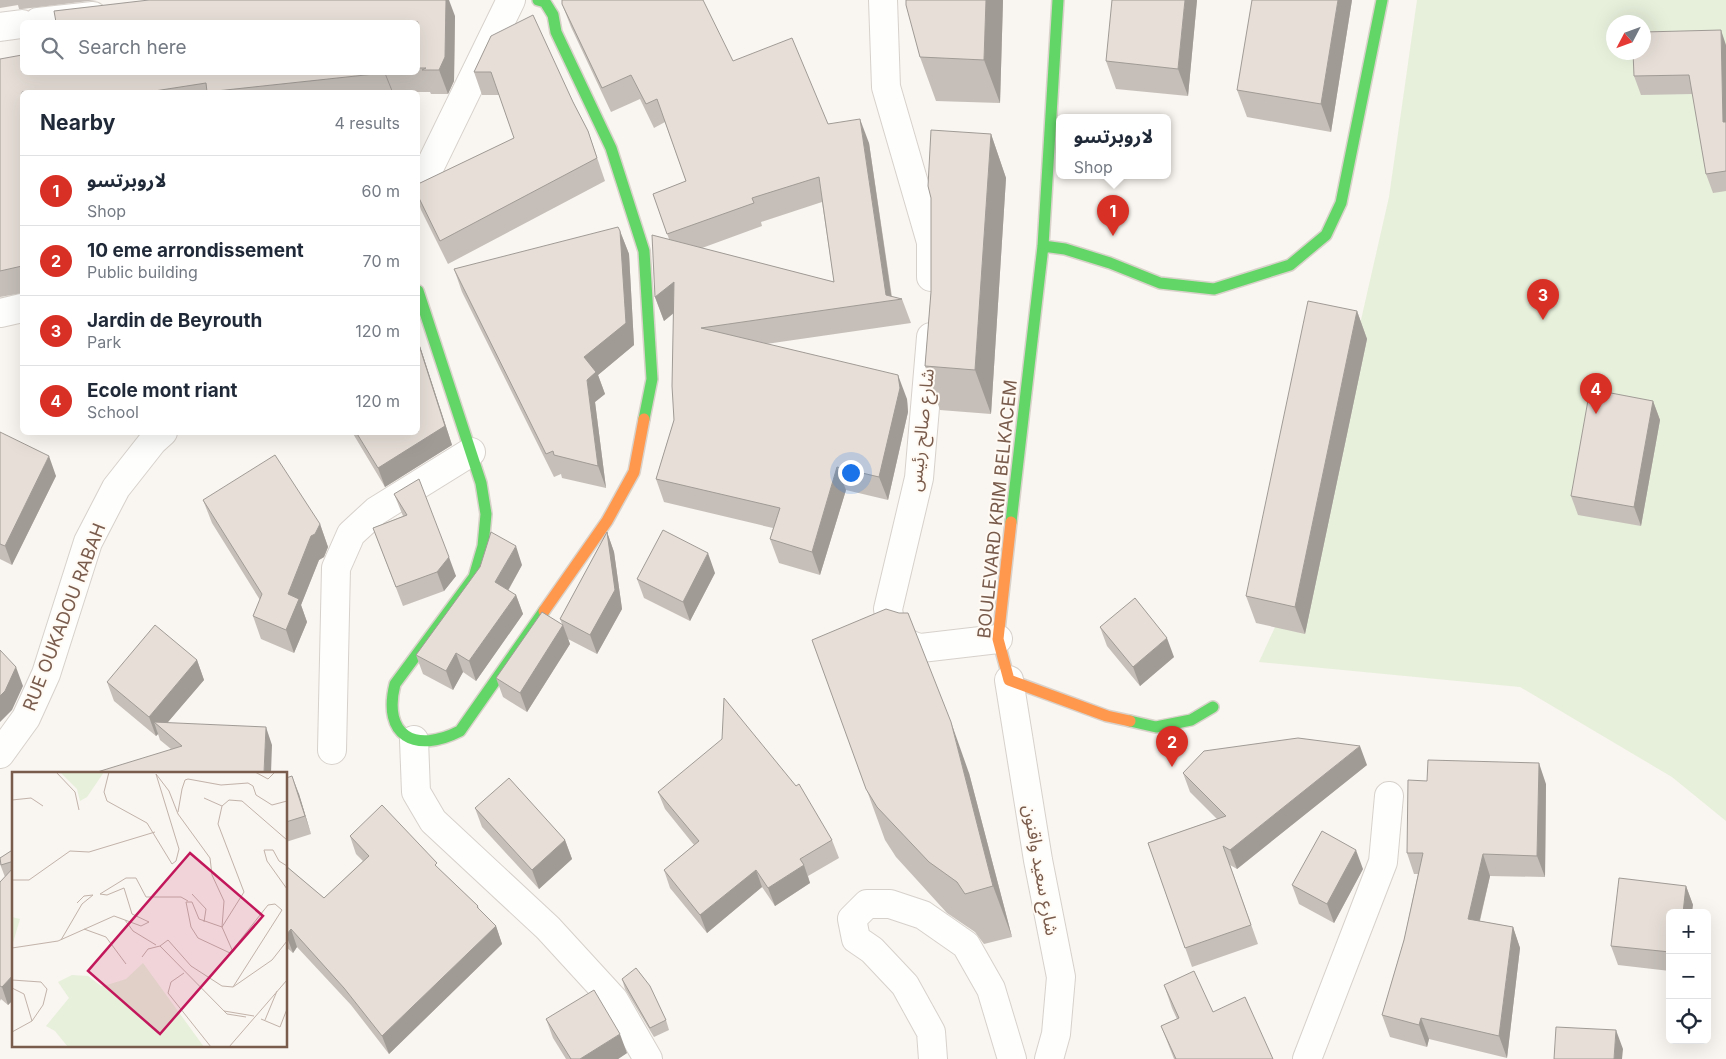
<!DOCTYPE html>
<meta charset="utf-8">
<style>
body{margin:0;font-family:Inter,"Noto Sans Arabic",sans-serif;background:#f6f6f7;color:#1f2937}
.controls{position:absolute;right:15px;bottom:15px;display:grid;overflow:hidden;border-radius:8px;box-shadow:0 5px 20px #0002}
.controls button{width:45px;height:45px;display:grid;place-items:center;padding:0;border:0;border-bottom:1px solid #e0e1e3;background:#fff;color:#1f2937;font:25px sans-serif}
.compass{position:absolute;left:1606px;top:15px;width:45px;height:45px;border-radius:50%;background:#fff;box-shadow:0 5px 20px #0002;rotate:229deg}
.you{position:absolute;left:850px;top:472px;width:18px;height:18px;margin:-12px;border:4px solid #fff;border-radius:50%;background:#1a73e8;box-shadow:0 0 0 8px #1a73e833}
.badge{display:grid;place-items:center;width:32px;height:32px;border-radius:50%;background:#d93025;color:#fff;font-size:16px;font-weight:700}
.pin{position:absolute;translate:-50% -41px;filter:drop-shadow(0 1px 2px #0008)}
.pin::after{content:'';position:absolute;top:26px;width:18px;height:15px;background:inherit;clip-path:polygon(0 0,100% 0,50% 100%)}
.popup{position:absolute;left:1056px;top:114px;width:115px;height:65px;box-sizing:border-box;display:grid;place-content:center;border-radius:8px;background:#fff;filter:drop-shadow(0 1px 4px #0005);font-size:16px;white-space:nowrap;color:#747a83}
.popup b{font-size:19px;color:#1f2937}
.popup::after{content:'';position:absolute;left:50%;top:100%;margin-left:-10px;border:10px solid transparent;border-top-color:#fff}
.list{margin:0;padding:0;list-style:none}
h2{display:flex;justify-content:space-between;align-items:center;height:65px;margin:0;padding:0 20px;font-size:21px}
h2 small{font-size:16px;font-weight:400;color:#747a83}
.list li{display:grid;grid-template-columns:32px 1fr auto;gap:15px;align-items:center;box-sizing:border-box;height:70px;padding:0 20px;border-top:1px solid #e0e1e3}
.list b{display:block;font-size:19px;white-space:nowrap}
.list p{margin:0;font-size:16px;white-space:nowrap;color:#747a83}
.list em{font-size:16px;font-style:normal;color:#747a83}
.icon{flex:none;width:28px;height:28px;fill:none;stroke:currentColor;stroke-width:2;stroke-linecap:round;stroke-linejoin:round}
.map{position:relative;flex:none;width:1726px;height:1059px;overflow:hidden}
.search{position:absolute;background:#fff;box-shadow:0 5px 20px #0002;left:20px;top:20px;width:400px;height:55px;display:flex;align-items:center;gap:12px;box-sizing:border-box;padding:0 18px;border-radius:8px;color:#747a83;font-size:19px}
.panel{position:absolute;background:#fff;box-shadow:0 5px 20px #0002;left:20px;top:90px;width:400px;height:345px;border-radius:8px}
.map>svg:first-child{display:block}
.green{fill:#e7f0db;fill-rule:evenodd}
.lines{fill:none;stroke-linecap:round;stroke-linejoin:round}
.street-casing{stroke:#d7d1cb;stroke-width:30}
.fast-casing{stroke:#d9d2cb;stroke-width:14}
.slow-casing{stroke:#d9d2cb;stroke-width:14}
.street{stroke:#fefefd;stroke-width:28}
.fast{stroke:#63d668;stroke-width:11}
.slow{stroke:#ff974d;stroke-width:11}
.wall{fill:#c6bfb9;fill-rule:evenodd}
.shaded-wall{fill:#a19b96}
.building{fill:#e6ded7;stroke:#a19b96}
.labels{text-anchor:middle;dominant-baseline:central;stroke-width:4;stroke-linejoin:round;paint-order:stroke}
.street-label{font-size:18px;fill:#7a5c4d;stroke:#fffaf3}
.inset-road{fill:none;stroke:#c2b3aa;stroke-width:1}
.view{fill:#c2185b;fill-opacity:0.15;stroke:#c2185b;stroke-width:2.5}
.inset-edge{fill:none;stroke:#7a5c4d;stroke-width:2.5}
</style>
<div class="map">
<svg width="1726" height="1059" viewBox="0 0 1726 1059">
<rect width="100%" height="100%" fill="#f9f5f0"/>
<path class="green" d="M1417,0h309v821l-54,-44 -152,-90 -261,-25 42,-92 32,-127 56,-246zM1614,22h30v30h-30z"/>
<g class="lines">
<g class="street-casing">
<path id="street" d="M883,0l3,87 45,155v35
M38,22l55,-6
M0,27l22,-3
M418,191l93,-191
M0,313l22,-5
M931,337l-12,141 -31,131c2,21 12,35 33,39l77,-9
M1009,680l29,180 23,117 -5,57 -7,25
M414,740l2,52 17,29 115,107 66,72 34,59
M332,750l4,-182 15,-34 25,-23 95,-59
M0,754l26,-36 20,-44 42,-132 28,-54 37,-47 10,-9
M933,1059l-2,-27 -26,-47 -33,-35 -16,-11 -4,-20 15,-15h23l33,11 43,30 25,44 21,70
M1307,1059l76,-197 6,-66"/>
</g>
<g class="fast-casing">
<path id="fast" d="M538,0l7,2 8,13 3,17 55,116 33,103 8,128 -8,40
M1043,246l22,3 45,14 50,20 54,6 76,-24 36,-30 15,-32 41,-203
M418,291l63,192 5,31 -3,32 -9,31 -79,107c-13,52 20,70 65,47l84,-120
M1011,522l32,-276 15,-246
M1130,721l26,6 35,-7 22,-13"/>
</g>
<g class="slow-casing">
<path id="slow" d="M1011,522l-13,117 11,41 98,36 23,5
M544,611l63,-90 27,-49 10,-53"/>
</g>
<use href="#street" class="street"/>
<use href="#fast" class="fast"/>
<use href="#slow" class="slow"/>
</g>
<path class="wall" d="M0,0h97l-75,9h-3l-1,-4 -18,3z
M906,0h97l-3,103 -64,-2 -16,-44z
M1197,0l-9,96 -72,-7 -10,-28z
M1352,0l-21,132 -84,-15 -10,-27z
M562,4l171,57 95,63 41,19 23,154 10,2 9,24 -145,21 141,55 1,13 -20,88 -42,-10 -26,85 -41,-12 -9,-24 3,-11 -109,-26 -8,-23 18,-59v-107l-10,8 -9,-24 14,-58 -16,-45 33,-13 -21,-59 -11,6 -14,-29 -29,13 -40,-85zM822,202l12,80 -132,-34 60,-22 -1,-4z
M455,16l-1,65 -6,13h-17l-1,-2h-408v201l-22,4v-238l22,13h396v-50z
M491,36l82,66 15,29 17,50 -157,83 -27,-54 -3,-10v-16l96,-46 -15,-43h-17l-8,-23z
M1726,45v146l-13,2 -7,-19 -13,-80 -52,1 -7,-19z
M991,134l15,44 -15,236 -51,-4 -15,-44 6,-74z
M620,231l9,23 5,91 -36,30 7,19 -10,8 11,86 -44,-10 -1,-4 -7,3 -92,-185 -8,-23z
M1357,311l10,28 -62,295 -49,-11 -10,-27z
M418,340l34,105 -67,42 -33,-55h66z
M1653,401l7,19 -19,106 -63,-11 -7,-19z
M0,432l56,44 -44,89 -12,-6z
M394,494l62,82 -12,15 -41,15 -30,-78 30,-12z
M203,500l117,24 8,23 -4,10 -5,3 -18,45 6,17 -13,31 -33,-14 -8,-23 7,-16 -48,-77z
M607,532l7,20 8,57 -25,45 -29,-15 2,5 -43,68 -24,-15 -7,-19 66,-54 -2,-5z
M522,565l-14,26 8,4 7,19 -47,67 -13,-9 -10,18 -30,-16 -7,-19z
M715,573l-25,48 -46,-23 -7,-19z
M1100,627l74,30 -34,29 -33,-40z
M812,640l157,133 43,164 -28,7 -9,-12 -28,-19 -51,-56 -11,-17z
M197,660l7,20 -37,43 105,22 -101,4 -11,-9 -2,-6 -2,2 -42,-35 -7,-19z
M1367,765l-130,104 -7,-4 28,79 -66,23 -44,-124 69,-24 -27,-27 -7,-19z
M286,778l13,16 12,40 -25,8z
M1546,784l-1,93 -55,-1 -10,45 33,6 7,21 -13,110 -78,-19 -2,8 -37,-10 -8,-22 22,-75 14,-66h-4l-7,-21z
M658,792l174,48 7,18 -31,18 2,7 -35,23 -13,-19 -55,46 -37,-45 -6,-18 30,-25 -29,-36z
M475,808l90,32 7,19 -33,30 -57,-62z
M350,836l89,33 39,37 1,3 17,17 6,18 -113,110 -38,-49 -54,-58 -4,6 -7,-6v-81l38,32 39,-37 -7,-7z
M14,849v150l-6,6 -7,-6 -1,2v-119l5,-5 -5,-13v-6z
M1363,869l-29,54 -35,-19 -7,-19z
M1686,886l7,19 -23,8v58l-52,-6 -7,-19z
M622,979l44,41 3,10 -15,7 -29,-48z
M1164,985l49,27 60,47h-99l-13,-33 16,-7 -5,-11z
M546,1019l81,34 -9,6h-52l-13,-21z"/>
<path class="shaded-wall" d="M446,0h3l6,16 -1,65 -6,13 -9,-24z
M986,0h17l-3,103 -16,-43z
M1185,0h12l-9,96 -10,-27z
M1338,0h14l-21,132 -10,-28z
M1721,30l5,15v86l-3,-9z
M384,72h1l8,20h-1z
M860,119l9,24 23,158 -6,-6z
M991,134l15,44 -15,236 -16,-44z
M620,231l9,23 5,91 -36,30 7,19 -10,8 11,86 -8,-22 -14,-109z
M674,282l9,23 -19,16 -9,-24z
M1357,311l10,28 -62,295 -10,-27z
M418,340l34,105 -67,42 -7,-19z
M898,375l9,24 1,13 -20,88 -9,-23z
M1653,401l7,19 -19,106 -7,-19z
M49,456l7,20 -44,89 -7,-19z
M837,467l9,23 -26,85 -8,-23z
M320,524l8,23 -4,10 -5,3 -18,45 6,17 -13,31 -8,-23 2,-36 23,-58z
M607,532l7,20 8,57 -25,45 -7,-19z
M516,546l6,19 -20,36 -7,-19z
M708,553l7,20 -25,48 -7,-19z
M449,557l7,19 -12,15 -7,-19z
M516,595l7,19 -47,67 -7,-20z
M563,625l7,19 -43,68 -7,-19z
M1167,638l7,19 -34,29 -7,-19z
M456,653l7,19 -10,18 -7,-19z
M197,660l7,20 -42,49 -8,-7 4,12 -2,2 -7,-19z
M16,667l7,19 -11,24 -12,12v-26z
M951,722l18,51 43,164 -19,-51z
M266,727l6,18 -1,28h-7z
M1360,746l7,19 -130,104 -7,-19z
M1539,763l7,21 -1,93 -8,-21z
M292,776l7,18 12,40 -6,-18z
M565,840l7,19 -33,30 -7,-19z
M1356,850l7,19 -29,54 -7,-19z
M1483,854l7,22 -15,64 -7,-21z
M804,865l6,18 -35,23 -7,-18z
M756,870l6,17 -55,46 -7,-18z
M1686,886l7,19 -1,8h-9z
M496,926l6,18 -113,110 -7,-18z
M1513,927l7,21 -13,110 -8,-22z
M291,929l6,18 -4,6 -7,-18z
M14,974v25l-6,6 -6,-18z
M1421,1018l8,21 -2,8 -8,-22z
M1616,1030l7,19 -1,10h-8z
M620,1034l7,19 -9,6h-38z"/>
<path class="building" d="M149,0h297l-1,57 -6,13h-17l4,-2h-8v-46h-362l-2,-11z
M562,0h141l30,61 59,-23 36,86 32,-5 26,176 16,4 -201,29 197,47 2,13 -21,89 -42,-10 -25,85 -42,-13 10,-31 -124,-29 18,-59 -2,-34 2,-104 -19,15 -3,-62 182,47 -15,-105 -67,21 2,5 -87,31 -14,-40 33,-13 -29,-82 -11,5 -15,-29 -29,13 -40,-84z
M906,0h80l-2,60 -64,-3 -14,-52z
M1112,0h73l-7,69 -72,-8z
M1252,0h86l-17,104 -84,-14z
M533,15l40,87 15,29 9,27 -157,83 -22,-45v-12l96,-46 -23,-66h-17l17,-36z
M1721,30l2,92h3v49l-20,3 -17,-99 -55,1 -1,-24h11v-20z
M22,55v17l362,1 -177,19 -1,-9 -58,9h-126v174l-22,5v-212z
M931,130l60,4 -16,236 -50,-4 6,-74v-94l-3,-12z
M618,227l2,4 6,92 -42,34 12,15 -9,8 11,86 -44,-11 -1,-4 -7,3 -92,-185z
M1308,301l49,10 -62,296 -49,-11z
M418,342l27,84 -67,42 -22,-36h62z
M1590,389l63,12 -19,106 -63,-11z
M0,432l49,24 -44,90 -5,-2z
M275,455l45,69 -5,10 -4,2 -23,58 11,5 -13,31 -33,-14 9,-22 -59,-94z
M419,479l30,78 -12,15 -41,15 -23,-59 34,-13 -13,-21z
M663,530l45,23 -25,49 -46,-23z
M491,532l25,14 -21,36 21,13 -47,66 -13,-8 -10,18 -30,-16 64,-88z
M607,532l8,58 -25,45 -30,-16z
M1135,598l32,40 -34,29 -33,-40z
M886,609l13,4h9l43,109 42,164 -28,8 -8,-12 -28,-20 -52,-55 -11,-18 -54,-149z
M542,612l21,13 -43,68 -24,-15z
M155,625l42,35 -48,57 -42,-35z
M0,650l16,17 -11,24 -5,5z
M724,698l72,88 3,-2 33,56 -32,19 4,6 -36,23 -12,-18 -56,45 -36,-45 35,-29 -41,-49 64,-53z
M154,722l112,5 -2,46h-170l88,-27z
M1298,738l62,8 -130,104 -7,-4 28,79 -66,23 -37,-105 78,-27 -43,-43 21,-22z
M1428,760l111,3 -2,93 -54,-2 -15,65 45,8 -14,109 -78,-18 -2,7 -37,-10 22,-75 19,-87h-16l1,-73 19,1z
M292,776l13,40 -19,6v-44z
M509,778l56,62 -33,30 -57,-62z
M382,805l55,58 -2,2 43,41 -1,1 19,19 -114,110 -38,-48 -53,-59 -5,6v-69l38,32 45,-42 -19,-20z
M1322,831l34,19 -29,54 -35,-19z
M14,849v12l-13,4 -1,-7z
M14,867v78l-3,2 3,3v24l-12,13 -2,-1v-104z
M1619,878l67,8 -3,27h-13v39l-59,-6z
M636,968l14,18 16,34 -16,8 -28,-49z
M1194,971l19,41 32,-15 28,62h-97l-15,-33 18,-8 -15,-33z
M594,990l26,44 -40,25h-9l-25,-40z
M1556,1027l60,3 -2,29h-60z"/>
<g class="labels">
<g class="street-label">
<text transform="translate(921 430) rotate(-84)">شارع صالح رئيس</text>
<text transform="translate(997 509) rotate(-84)">BOULEVARD KRIM BELKACEM</text>
<text transform="translate(64 617) rotate(-69)">RUE OUKADOU RABAH</text>
<text transform="translate(1041 870) rotate(80)">شارع سعيد واقنون</text>
</g>
</g>
<g transform="translate(12 772)">
<rect width="275" height="275" fill="#f9f5f0"/>
<path d="M48,0h44l-17,25 -7,4 -3,-12zM0,145l8,2 -8,27zM131,191l61,84h-136l-13,-16 -9,-5 23,-28 -11,-16 14,-7 16,1 13,10 9,-2 16,-5z" fill="#e7f0db"/>
<path class="inset-road" d="M44,0l19,20 4,18M97,0l-5,20 3,9 40,22 25,41 4,-3 3,-12 -23,-75M243,0l13,7 7,-7M144,2l13,17 9,23 32,44 2,17 12,26 -2,26 11,25M192,26l18,8M0,28l19,-2 12,8M166,40l4,-23 3,-9 3,-1 33,6 27,-2 5,3 3,9 16,10 15,-4M275,94l-8,-5 -6,-11h-9l3,11 20,28M0,108h17l41,-29 19,1 66,-20M180,122l14,15 -2,13M113,148l16,6 8,-4 -17,-8 -8,-26 -17,7 -7,-1 26,-16h10l10,19h35l7,4M210,155l-23,-8 -7,-17h-6l5,25 7,11 32,15 38,-48 7,-1 7,6 -49,77 39,-27 15,-19M210,155l22,-35 -26,-68 4,-18 7,-6 13,1 45,39M72,157l22,8 20,27M49,168l21,-36 11,-9 -9,1 -7,7M148,174l8,-6 23,26 31,20 11,1M0,176l46,-7 56,-25 11,4 8,11 23,14M130,185l6,-8 12,-3 67,68 19,3M172,201l-13,9 -3,11 43,54M0,208l29,2 6,7 -4,16 -11,16 -20,11M0,216l12,6 8,27M212,239l30,5M249,247l19,8 7,-18M253,248l12,-29M217,275l58,-67"/>
<path class="view" d="M178,81l73,63 -103,118 -72,-63z"/>
<rect width="275" height="275" class="inset-edge"/>
</g>
</svg>
<div class="controls">
<button>+</button>
<button>−</button>
<button><svg class="icon" aria-label="locate" viewBox="0 0 24 24"><circle cx="12" cy="12" r="6"/><path d="M12 2v4M12 18v4M2 12h4M18 12h4"/></svg></button>
</div>
<svg class="compass" viewBox="-18 -18 36 36"><path d="M0-13l5 13h-10z" fill="#e53935"/><path d="M0 13l5-13h-10z" fill="#747a83"/></svg>
<div class="you"></div>
<div class="pin badge" style="left:1113px;top:236px">1</div>
<div class="popup"><b>لاروبرتسو</b>Shop</div>
<div class="pin badge" style="left:1172px;top:767px">2</div>
<div class="pin badge" style="left:1543px;top:320px">3</div>
<div class="pin badge" style="left:1596px;top:414px">4</div>
<div class="search"><svg class="icon" aria-label="search" viewBox="0 0 24 24"><circle cx="10" cy="10" r="6"/><path d="M15 15l6 6"/></svg>Search here</div>
<section class="panel">
<h2>Nearby<small>4 results</small></h2>
<ul class="list">
<li><span class="badge">1</span><div><b>لاروبرتسو</b><p>Shop</p></div><em>60 m</em></li>
<li><span class="badge">2</span><div><b>10 eme arrondissement</b><p>Public building</p></div><em>70 m</em></li>
<li><span class="badge">3</span><div><b>Jardin de Beyrouth</b><p>Park</p></div><em>120 m</em></li>
<li><span class="badge">4</span><div><b>Ecole mont riant</b><p>School</p></div><em>120 m</em></li>
</ul>
</section>
</div>
